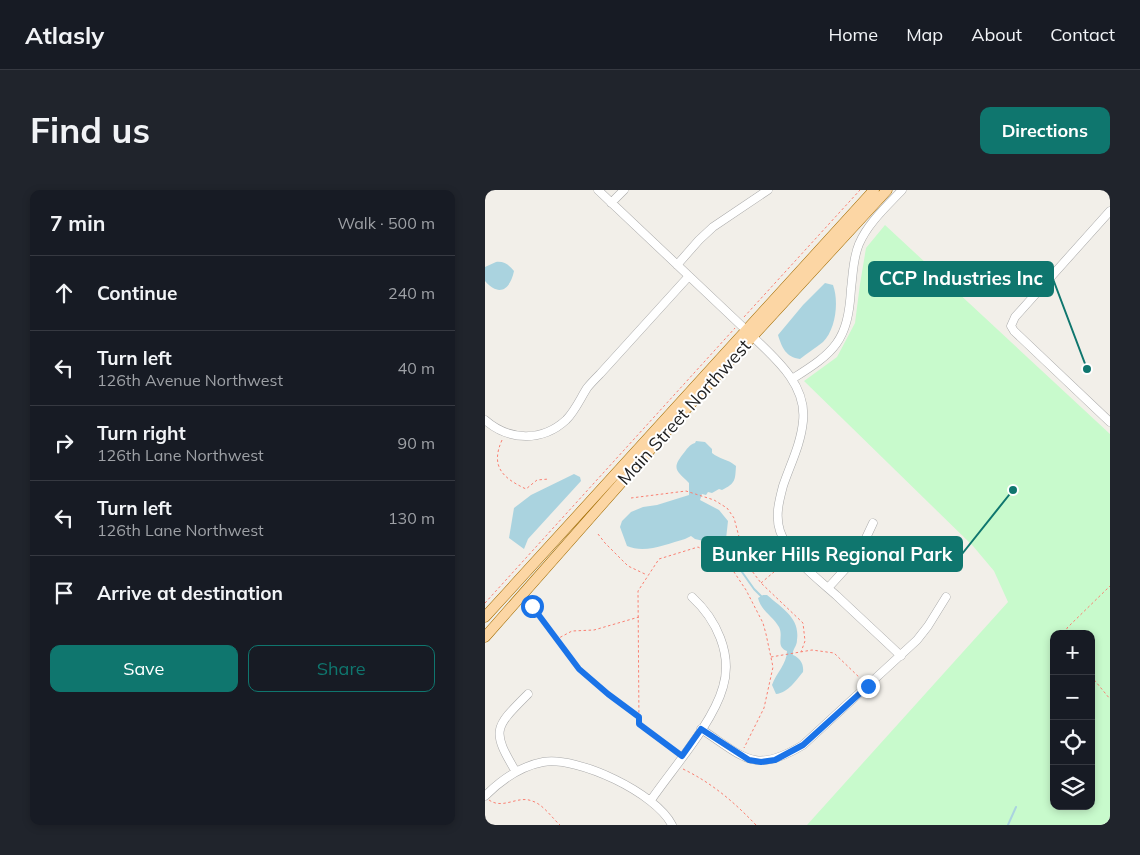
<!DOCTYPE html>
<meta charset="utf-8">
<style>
body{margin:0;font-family:Mulish,sans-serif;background:#20242c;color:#f1f3f6}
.controls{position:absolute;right:15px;bottom:15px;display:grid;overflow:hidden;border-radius:10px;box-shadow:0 2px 8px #0003}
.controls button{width:45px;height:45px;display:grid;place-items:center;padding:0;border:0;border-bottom:1px solid #363941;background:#171b24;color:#f1f3f6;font:25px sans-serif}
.stop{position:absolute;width:15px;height:15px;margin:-11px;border:4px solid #1a73e8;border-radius:50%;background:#fff}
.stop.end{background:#1a73e8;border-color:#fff;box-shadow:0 1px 5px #0008}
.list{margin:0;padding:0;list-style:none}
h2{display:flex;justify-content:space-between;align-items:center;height:65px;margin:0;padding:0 20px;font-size:21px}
h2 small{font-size:16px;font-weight:400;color:#9ea1a6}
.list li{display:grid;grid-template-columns:32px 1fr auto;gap:15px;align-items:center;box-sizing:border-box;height:75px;padding:0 20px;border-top:1px solid #363941}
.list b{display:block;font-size:19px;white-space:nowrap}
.list p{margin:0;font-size:16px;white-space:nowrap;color:#9ea1a6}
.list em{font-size:16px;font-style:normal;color:#9ea1a6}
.actions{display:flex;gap:10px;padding:15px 20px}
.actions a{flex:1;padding:11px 0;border:1px solid #0f766e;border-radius:10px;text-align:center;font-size:18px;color:#0f766e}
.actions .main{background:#0f766e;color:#fff}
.icon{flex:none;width:28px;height:28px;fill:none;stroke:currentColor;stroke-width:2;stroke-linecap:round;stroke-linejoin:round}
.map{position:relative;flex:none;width:625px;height:635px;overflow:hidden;border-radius:10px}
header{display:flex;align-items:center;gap:30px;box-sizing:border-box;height:70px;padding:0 25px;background:#171b24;border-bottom:1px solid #363941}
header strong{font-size:24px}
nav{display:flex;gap:28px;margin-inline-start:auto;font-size:18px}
.intro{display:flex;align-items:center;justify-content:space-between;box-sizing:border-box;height:120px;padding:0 30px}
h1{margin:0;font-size:35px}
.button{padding:12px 22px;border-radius:10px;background:#0f766e;color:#fff;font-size:18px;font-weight:700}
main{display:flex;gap:30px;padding:0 30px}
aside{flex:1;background:#171b24;border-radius:10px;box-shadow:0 2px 8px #0003}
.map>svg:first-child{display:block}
.park{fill:#c8facc;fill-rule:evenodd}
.water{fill:#aad3df}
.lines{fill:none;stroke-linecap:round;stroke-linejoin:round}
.stream{stroke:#aad3df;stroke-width:2}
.minor-casing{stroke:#a9a9a9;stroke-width:9}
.major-casing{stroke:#a06b00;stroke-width:11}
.path{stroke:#fa8072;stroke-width:1;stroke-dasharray:2.5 2.5;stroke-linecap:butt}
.minor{stroke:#fff;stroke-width:8}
.major{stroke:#fcd6a4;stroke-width:10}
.route{stroke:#1a73e8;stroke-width:6}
.labels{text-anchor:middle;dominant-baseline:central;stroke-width:4;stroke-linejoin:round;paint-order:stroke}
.street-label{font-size:18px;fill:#222;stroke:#fff}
.leader{fill:none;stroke:#0f766e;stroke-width:2}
.callout-dot{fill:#0f766e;stroke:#fff;stroke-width:2}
.callout{fill:#0f766e;stroke:#0f766e;stroke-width:2}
.callout-label{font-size:19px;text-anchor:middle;font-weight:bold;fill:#fff}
</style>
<header>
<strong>Atlasly</strong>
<nav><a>Home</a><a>Map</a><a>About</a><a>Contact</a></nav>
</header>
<div class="intro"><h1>Find us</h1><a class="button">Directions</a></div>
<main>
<aside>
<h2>7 min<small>Walk · 500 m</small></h2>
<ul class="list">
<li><svg class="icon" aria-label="ahead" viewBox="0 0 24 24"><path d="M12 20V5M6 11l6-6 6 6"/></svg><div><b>Continue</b></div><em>240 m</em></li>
<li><svg class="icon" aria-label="left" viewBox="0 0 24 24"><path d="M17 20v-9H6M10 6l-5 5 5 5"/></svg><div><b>Turn left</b><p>126th Avenue Northwest</p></div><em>40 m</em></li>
<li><svg class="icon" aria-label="right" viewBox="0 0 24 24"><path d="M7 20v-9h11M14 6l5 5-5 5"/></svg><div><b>Turn right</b><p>126th Lane Northwest</p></div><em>90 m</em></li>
<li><svg class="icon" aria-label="left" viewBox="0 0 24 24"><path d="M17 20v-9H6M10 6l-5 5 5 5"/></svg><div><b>Turn left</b><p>126th Lane Northwest</p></div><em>130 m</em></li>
<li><svg class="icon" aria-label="arrive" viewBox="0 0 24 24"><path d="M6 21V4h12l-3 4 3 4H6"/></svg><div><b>Arrive at destination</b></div></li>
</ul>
<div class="actions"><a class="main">Save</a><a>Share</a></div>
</aside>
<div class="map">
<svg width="625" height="635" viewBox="0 0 625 635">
<rect width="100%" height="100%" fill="#f2efe9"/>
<path class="park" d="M400,35l225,209v391h-303l201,-223 -14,-31 -21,-25 -169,-165 33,-24 18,-34 5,-39 6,-36zM569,444h37v172h-37z"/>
<path class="water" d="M11,72c8,-1 13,3 18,9 -4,19 -15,26 -29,10v-14z
M340,93l8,2c6,16 3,44 -10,57 -7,6 -16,11 -23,17 -14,-2 -18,-11 -22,-24l25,-30z
M211,251l9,1 7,7v4c7,6 16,6 24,13 -1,14 0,17 -14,24l-3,-1 -7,4 -4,-1 -2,3 -4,-1 -2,6 19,10 9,11 -2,18 5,14 -2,3 -8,-11 -26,-6 -4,-3 -6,3c-18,5 -40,15 -58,7l-7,-19 2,-6 9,-9 12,-5 14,-2 32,-10v-12c-12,-12 -18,-14 -6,-29 4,-5 6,-9 12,-11z
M89,284l6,3 1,4 -53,58 -4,10 -15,-11 5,-30 17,-13z
M278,405h4c16,14 33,23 30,45 0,7 -5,9 -4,15 7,3 11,9 10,17 -7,8 -15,21 -27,22l-4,-9c4,-12 15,-21 15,-34 -12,-5 -3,-14 -8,-24 -6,-11 -18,-16 -21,-29z"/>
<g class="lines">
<path class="stream" d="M245,365l24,34 7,7
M523,635l8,-18"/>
<g class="minor-casing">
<path id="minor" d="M113,0l148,140
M126,13l13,-13
M625,21l-95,106 -4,9 3,5 96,91
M192,75l22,-25 14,-13 55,-37
M267,146c24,23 55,49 51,85 -2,23 -13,44 -20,65 -4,15 -8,30 -3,45 9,27 37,47 57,65 21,20 43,40 64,60
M307,189c43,-27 56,-38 59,-90 2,-16 2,-31 8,-45 9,-21 28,-38 43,-54
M0,230c24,21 57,22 81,0 9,-9 14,-21 21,-32 4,-5 9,-10 13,-14l89,-98
M343,398l30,-33 15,-32
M216,539c43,28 53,46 102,16l114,-105 11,-14 18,-29
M31,582c-25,-42 -22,-44 12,-78
M0,606c16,-16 36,-30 58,-34 35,-6 113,31 129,63
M166,610c22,-32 62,-77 72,-113 10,-33 -7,-68 -31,-90"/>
</g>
<g class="major-casing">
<path id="major" d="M0,427l389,-427
M0,447l210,-238 192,-209"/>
</g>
<path class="path" d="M259,127l116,-127
M17,250c-12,27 1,38 24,49l11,-9 12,-1
M146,308l55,-7 28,9 13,8 7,10 12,45 15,20 42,40 2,18 -4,11
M113,344l7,9 23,23 19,9
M276,393l27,-23
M0,413l250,-275
M47,416l25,33 15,-8 22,-1 45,-13
M581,444l1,-6 43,-42
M73,450l21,29 29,25 31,23
M286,467l41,-7 22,3 28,27
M606,486l19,23
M193,563l-39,-29 -1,-133 21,-32 39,-12 30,16 18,27 17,33 3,11 7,33 -9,41 -20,40
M198,579c29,14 51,33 73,56
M4,610c14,10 29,-5 43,1 11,3 20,17 28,24"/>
<use href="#minor" class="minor"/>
<use href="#major" class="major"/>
</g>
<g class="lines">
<path class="route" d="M47,416l47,63 29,25 31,23v7l43,32 19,-27 48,31 12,2 14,-2 28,-15 65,-59"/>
</g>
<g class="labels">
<g class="street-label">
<text transform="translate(199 222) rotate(-48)">Main Street Northwest</text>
</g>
</g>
<path class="leader" d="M602 179L568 89M528 300L477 364"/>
<g class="callout-dot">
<circle cx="602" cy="179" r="5"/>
<circle cx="528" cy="300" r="5"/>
</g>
<g class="callout">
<rect x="384" y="72" width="184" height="34" rx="5"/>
<rect x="217" y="347" width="260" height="34" rx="5"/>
</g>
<g class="callout-label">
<text x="476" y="95">CCP Industries Inc</text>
<text x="347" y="371">Bunker Hills Regional Park</text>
</g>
</svg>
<div class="controls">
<button>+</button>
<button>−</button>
<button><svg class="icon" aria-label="locate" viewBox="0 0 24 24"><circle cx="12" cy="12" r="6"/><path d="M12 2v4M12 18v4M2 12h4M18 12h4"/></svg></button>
<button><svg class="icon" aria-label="layers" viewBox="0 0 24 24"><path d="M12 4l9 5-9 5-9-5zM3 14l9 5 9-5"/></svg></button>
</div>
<div class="stop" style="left:47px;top:416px"></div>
<div class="stop end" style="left:383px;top:496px"></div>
</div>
</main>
